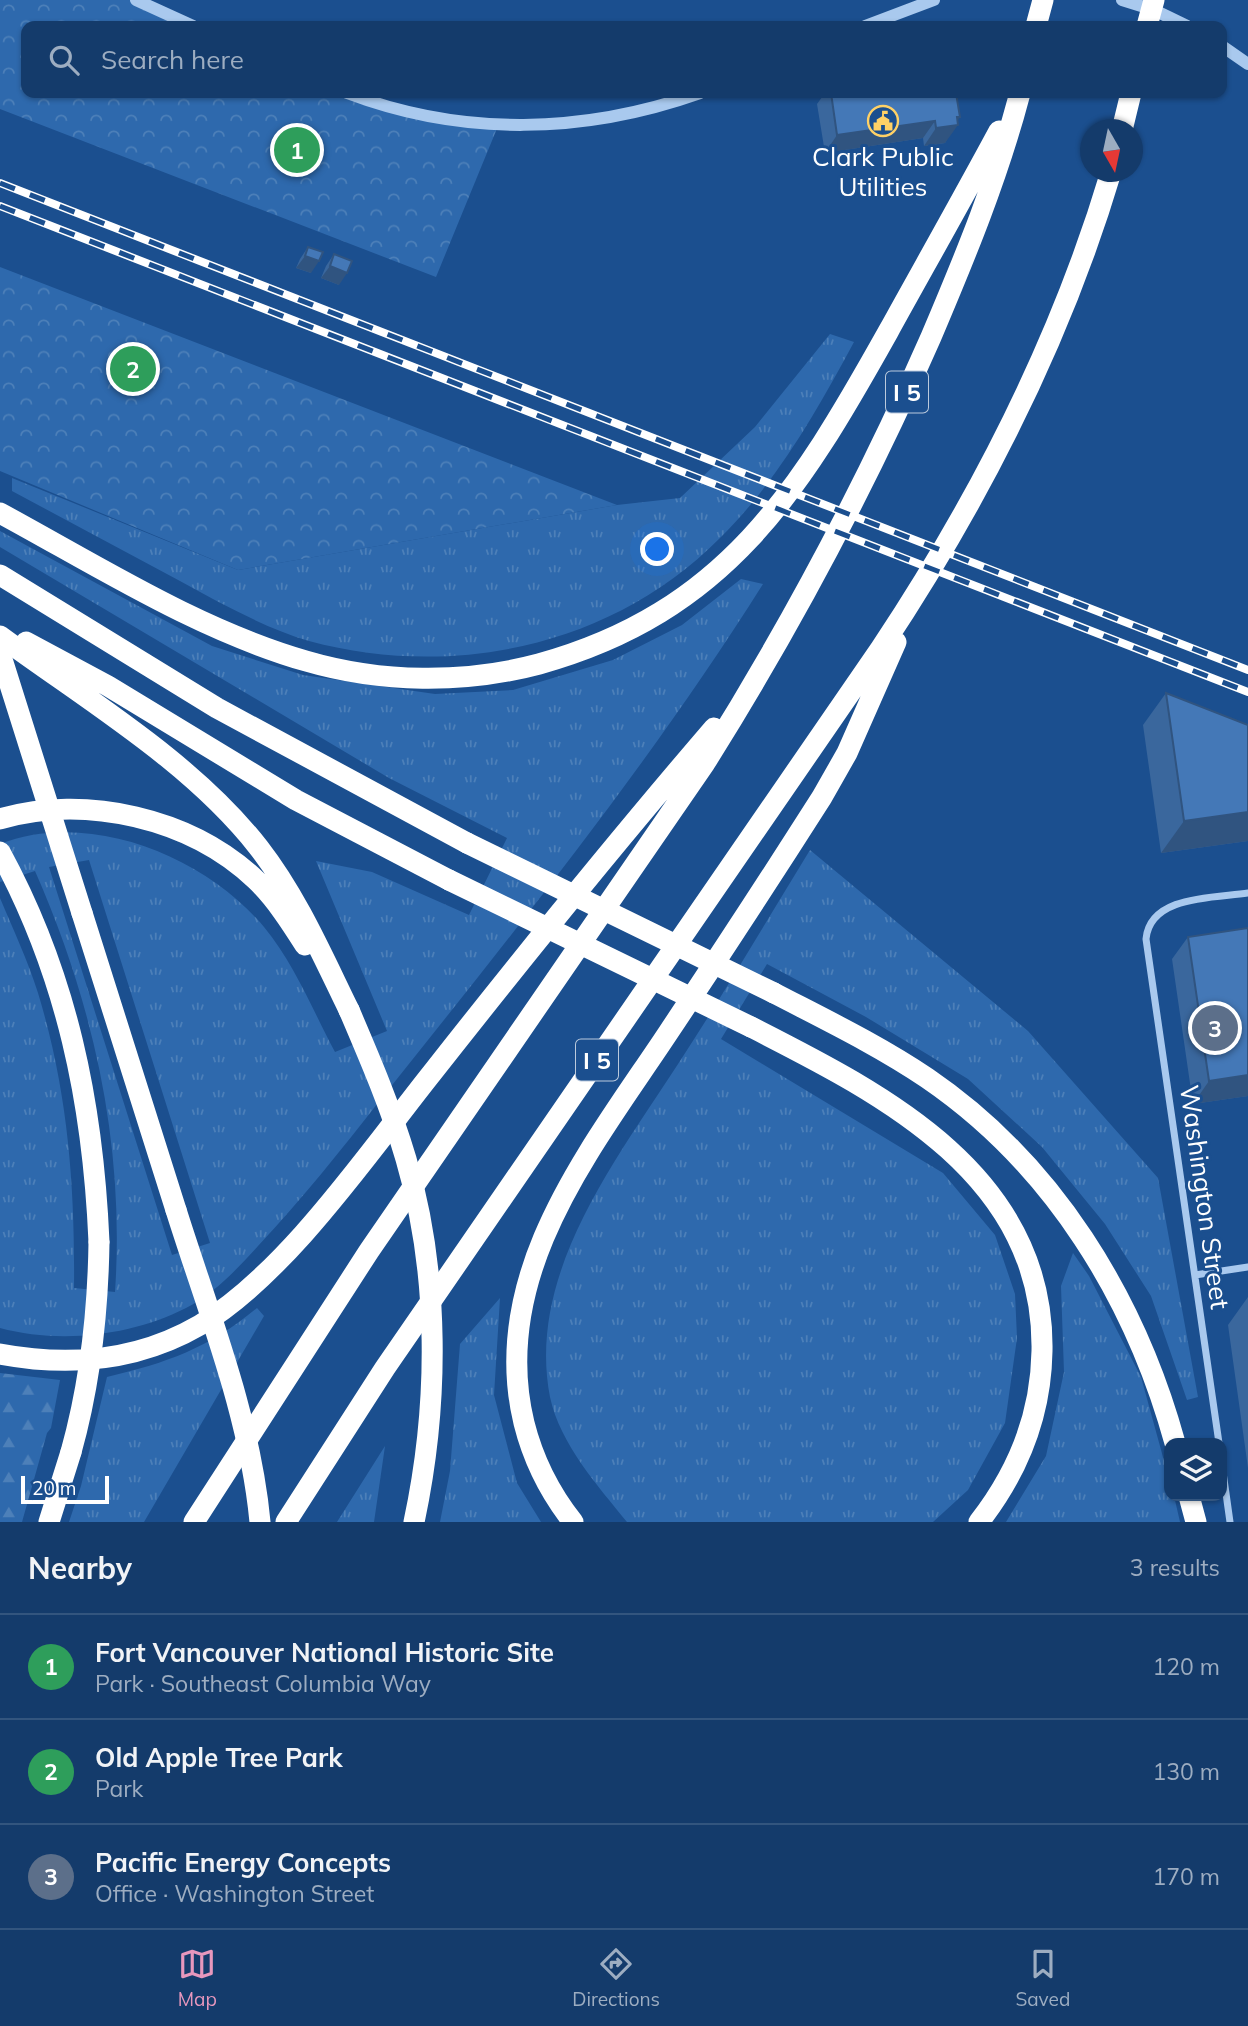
<!DOCTYPE html>
<meta charset="utf-8">
<style>
body{margin:0;font-family:Mulish,sans-serif;background:#1d4271;color:#f1f3f6}
.controls{position:absolute;right:21px;bottom:21px;display:grid;overflow:hidden;border-radius:14px;box-shadow:0 2px 5px #0004}
.controls button{width:63px;height:63px;display:grid;place-items:center;padding:0;border:0;border-bottom:2px solid #33557e;background:#143b6b;color:#f1f3f6;font:35px sans-serif}
.compass{position:absolute;left:1080px;top:119px;width:63px;height:63px;border-radius:50%;background:#143b6b;box-shadow:0 2px 5px #0004;rotate:171deg}
.scale{position:absolute;left:21px;bottom:18px;width:88px;box-sizing:border-box;padding-left:7px;border:4px solid #fff;border-top:0;font-size:19px;line-height:24px;white-space:nowrap;color:#fff;-webkit-text-stroke:5px #1b4f8f;paint-order:stroke}
.you{position:absolute;left:658px;top:550px;width:24px;height:24px;margin:-18px;border:5px solid #fff;border-radius:50%;background:#1a73e8;box-shadow:0 0 0 10px #1a73e833}
.badge{display:grid;place-items:center;width:46px;height:46px;border-radius:50%;background:#e797bd;color:#fff;font-size:23px;font-weight:700}
.pin{position:absolute;translate:-50% -50%;border:4px solid #fff;box-shadow:0 2px 7px #0006}
.list{margin:0;padding:0;list-style:none}
h2{display:flex;justify-content:space-between;align-items:center;height:91px;margin:0;padding:0 28px;font-size:30px}
h2 small{font-size:23px;font-weight:400;color:#9dadc1}
.list li{display:grid;grid-template-columns:46px 1fr auto;gap:21px;align-items:center;box-sizing:border-box;height:105px;padding:0 28px;border-top:2px solid #33557e}
.list b{display:block;font-size:26px;white-space:nowrap}
.list p{margin:0;font-size:23px;white-space:nowrap;color:#9dadc1}
.list em{font-size:23px;font-style:normal;color:#9dadc1}
.icon{flex:none;width:38px;height:38px;fill:none;stroke:currentColor;stroke-width:2;stroke-linecap:round;stroke-linejoin:round}
.map{position:relative;flex:none;width:1248px;height:1522px;overflow:hidden}
.search{position:absolute;background:#143b6b;box-shadow:0 2px 5px #0004;left:21px;right:21px;top:21px;height:77px;display:flex;align-items:center;gap:18px;box-sizing:border-box;padding:0 24px;border-radius:14px;color:#9dadc1;font-size:26px}
.sheet{height:406px;background:#143b6b}
nav{display:flex;justify-content:space-around;align-items:center;box-sizing:border-box;height:98px;border-top:2px solid #33557e;background:#143b6b;font-size:19px;color:#9dadc1}
nav a{display:grid;justify-items:center;gap:4px}
nav .on{color:#e797bd}
.map>svg:first-child{display:block}
.grass{fill:url(#grass-tufts);fill-rule:evenodd}
.forest{fill:url(#forest-firs)}
.park{fill:url(#park-crowns)}
.lines{fill:none;stroke-linecap:round;stroke-linejoin:round}
.minor{stroke:#a9c9ee;stroke-width:7}
.tertiary{stroke:#a9c9ee;stroke-width:12}
.motorway{stroke:#fff;stroke-width:21}
.rail-casing{stroke:#fff;stroke-width:8}
.rail{stroke:#1b4f8f;stroke-width:5;stroke-dasharray:16;stroke-linecap:butt}
.motorway-bridge{stroke:#fff;stroke-width:21}
.wall{fill:#3a679d}
.shaded-wall{fill:#305480}
.building{fill:#4478b7;stroke:#305480;stroke-width:2}
.labels{text-anchor:middle;dominant-baseline:central;stroke-width:6;stroke-linejoin:round;paint-order:stroke}
.shield{fill:#1b4f8f;stroke:#bbcadd;stroke-width:2}
.shield-label{font-size:24px;font-weight:bold;fill:#fff}
.poi-label{font-size:26px;fill:#fff;stroke:#1b4f8f}
.street-label{font-size:26px;fill:#fff;stroke:#1b4f8f}
</style>
<div class="map">
<svg width="1248" height="1522" viewBox="0 0 1248 1522">
<defs>
<pattern id="grass-tufts" width="24" height="20" patternUnits="userSpaceOnUse" patternTransform="scale(1.75)"><rect width="24" height="20" fill="#2e69ad"/><path d="M3 7l-1-3M5 7V3M7 7l1-3M15 17l-1-3M17 17v-4M19 17l1-3" fill="none" stroke="#4d80b9"/></pattern>
<pattern id="forest-firs" width="22" height="20" patternUnits="userSpaceOnUse" patternTransform="scale(1.75)"><rect width="22" height="20" fill="#2e69ad"/><path d="M5 1l3.5 6h-7zM16 11l3.5 6h-7z" fill="#4d80b9"/></pattern>
<pattern id="park-crowns" width="20" height="18" patternUnits="userSpaceOnUse" patternTransform="scale(1.75)"><rect width="20" height="18" fill="#2e69ad"/><path d="M2 6a3 3 0 1 1 6 0M12 15a3 3 0 1 1 6 0" fill="none" stroke="#4d80b9"/></pattern>
</defs>
<rect width="100%" height="100%" fill="#1b4f8f"/>
<path class="grass" d="M830,334l24,8c-37,69 -78,141 -134,196 -107,108 -266,142 -411,103 -44,-13 -89,-38 -129,-60 -56,-30 -112,-60 -168,-90v-13l226,92 379,-65 63,-7 75,-71z
M0,531l212,115 91,29 132,19 78,-4 100,-30 69,-35 59,-46 22,5c-114,181 -249,348 -382,515 -39,50 -79,100 -123,147 -21,23 -43,47 -72,62 -55,28 -126,36 -186,20v-430c13,31 28,63 38,95 30,99 37,192 36,295l41,4c10,-146 -21,-287 -80,-421l-35,11v-38c89,-35 205,12 264,83 30,36 49,84 71,125l52,-21 -71,-170 56,11 97,43 38,-77 -118,-60 -389,-231zM89,860l121,383 -38,12 -123,-388z
M810,850l218,181 130,147 40,219 -11,3 -36,-104 -46,-72 -63,-77 -74,-68 -102,-62 -99,-53 -46,75 222,134 52,62 20,59 2,44 -12,85 -37,67 -35,32h-306c-29,-36 -67,-78 -77,-125 -24,-124 67,-238 130,-336 45,-69 87,-141 130,-211z
M1073,1253l16,23 52,101 28,102v17h5l6,26h-174l40,-66 18,-84 -3,-86z
M500,1298l-6,97 23,88 24,39h-101l10,-51 10,-127z
M257,1308l7,8 -120,206h-75l12,-36 26,-109c60,-14 102,-29 150,-69z
M385,1446l-11,76h-37z"/>
<path class="forest" d="M0,1373l60,7 -9,48 -4,5 -25,89h-22z"/>
<path class="park" d="M0,0h136l57,26h-167v67h321l151,33 -62,151 -436,-168z
M0,267l617,238 -379,65 -238,-99z"/>
<g class="lines">
<path class="minor" d="M1195,1275l53,-8
M1219,1443l-73,-504c4,-44 69,-41 102,-46
M1222,1465l8,57"/>
<path class="tertiary" d="M136,0l57,26
M1122,0l32,10 33,16
M865,26l69,-26
M1222,46l26,18
M347,93c116,44 237,41 353,0"/>
<path class="motorway" d="M1036,26l7,-26
M1122,130l9,-37
M0,513c98,53 198,117 306,148 75,22 158,23 233,3 187,-52 260,-173 349,-332 37,-67 75,-134 111,-201
M0,575l217,133 250,135
M0,636c87,64 192,126 259,212 38,49 63,107 90,162
M26,642l82,44 188,114 153,80
M0,819c85,-25 191,-1 256,61 19,18 35,43 49,65
M0,852c67,123 93,251 99,390
M82,913l94,297
M774,993c52,27 104,52 153,85 126,86 208,220 248,365
M751,1027c134,68 294,149 291,324 -1,64 -24,121 -63,171
M0,1354c69,13 138,7 200,-29 86,-51 169,-173 232,-252 92,-117 185,-232 282,-345
M1189,1496l7,26
M49,1522l22,-70
M194,1522l175,-271 336,-488c86,-137 161,-278 226,-426 34,-80 67,-160 89,-244
M286,1522l99,-154 496,-720c99,-149 179,-305 230,-476
M573,1522c-23,-29 -40,-63 -49,-99 -36,-149 67,-274 144,-390 52,-78 103,-156 154,-236l25,-44 49,-111"/>
<g class="rail-casing">
<path id="rail" d="M0,183l1248,487
M0,206l1248,486"/>
</g>
<use href="#rail" class="rail"/>
<path class="motorway-bridge" d="M1147,26l7,-26
M0,653l82,260
M467,843l307,150
M449,880l302,147
M349,1010c21,49 42,98 57,149 34,116 33,246 8,363
M176,1210c32,102 74,205 84,312
M71,1452c19,-68 27,-139 28,-210"/>
</g>
<path class="wall" d="M825,93h131l1,28 -12,22 -21,3 -1,-8 -98,15 -8,-49z
M308,247l3,26 -15,-5 4,-9z
M334,254l5,31 -18,-7 5,-12z
M1166,693l82,148 -87,12 -18,-128z
M1248,928v168l-55,8 -21,-145 16,-22z
M1248,1297v171l-20,-143z"/>
<path class="shaded-wall" d="M957,117h3l-6,9 4,-1 -13,18 -21,3 12,-18z
M935,121l-12,17 -98,15 12,-18z
M305,256l14,5 -8,12 -15,-5z
M330,266l17,7 -8,12 -18,-7z
M1248,812v29l-87,12 23,-32z
M1248,1075v21l-55,8 16,-23z"/>
<path class="building" d="M831,93h125l4,24h-3l1,8 -22,3 -1,-7 -98,14z
M308,247l15,5 -4,9 -14,-5z
M334,254l18,7 -5,12 -17,-7z
M1166,693l82,32v87l-64,9z
M1248,928v147l-39,6 -21,-144z"/>
<defs>
<g id="civic-ring" transform="scale(1.575)"><circle r="9.5" fill="#1b4f8f" stroke="#ffd166" stroke-width="1.5"/><path d="M-.6-6.5H3V-4.5H.6V-3L4-1V1h2V6H-6V1h2V-1L-.6-3ZM-1.2 2.5V6h2.4V2.5Z" fill="#ffd166"/></g>
</defs>
<g fill-rule="evenodd">
<use href="#civic-ring" x="883" y="121"/>
</g>
<g class="labels">
<g class="shield">
<rect x="886" y="371.5" width="42" height="41" rx="5"/>
<rect x="576" y="1039.5" width="42" height="41" rx="5"/>
</g>
<g class="shield-label">
<text x="907" y="392">I 5</text>
<text x="597" y="1060">I 5</text>
</g>
<g class="poi-label">
<text x="883" y="156">Clark Public<tspan x="883" dy="30">Utilities</tspan></text>
</g>
<g class="street-label">
<text transform="translate(1205 1197) rotate(82)">Washington Street</text>
</g>
</g>
</svg>
<div class="controls">
<button><svg class="icon" aria-label="layers" viewBox="0 0 24 24"><path d="M12 4l9 5-9 5-9-5zM3 14l9 5 9-5"/></svg></button>
</div>
<svg class="compass" viewBox="-18 -18 36 36"><path d="M0-13l5 13h-10z" fill="#e53935"/><path d="M0 13l5-13h-10z" fill="#9dadc1"/></svg>
<div class="scale">20 m</div>
<div class="you"></div>
<div class="pin badge" style="left:297px;top:150px;background:#2e9e5b">1</div>
<div class="pin badge" style="left:133px;top:369px;background:#2e9e5b">2</div>
<div class="pin badge" style="left:1215px;top:1028px;background:#5c6f8a">3</div>
<div class="search"><svg class="icon" aria-label="search" viewBox="0 0 24 24"><circle cx="10" cy="10" r="6"/><path d="M15 15l6 6"/></svg>Search here</div>
</div>
<section class="sheet">
<h2>Nearby<small>3 results</small></h2>
<ul class="list">
<li><span class="badge" style="background:#2e9e5b">1</span><div><b>Fort Vancouver National Historic Site</b><p>Park · Southeast Columbia Way</p></div><em>120 m</em></li>
<li><span class="badge" style="background:#2e9e5b">2</span><div><b>Old Apple Tree Park</b><p>Park</p></div><em>130 m</em></li>
<li><span class="badge" style="background:#5c6f8a">3</span><div><b>Pacific Energy Concepts</b><p>Office · Washington Street</p></div><em>170 m</em></li>
</ul>
</section>
<nav>
<a class="on"><svg class="icon" aria-label="map" viewBox="0 0 24 24"><path d="M3 6l6-2 6 2 6-2v14l-6 2-6-2-6 2zM9 4v14M15 6v14"/></svg>Map</a>
<a><svg class="icon" aria-label="directions" viewBox="0 0 24 24"><path d="M12 3l9 9-9 9-9-9zM9 14v-3h6M13 9l2 2-2 2"/></svg>Directions</a>
<a><svg class="icon" aria-label="saved" viewBox="0 0 24 24"><path d="M7 4h10v16l-5-4-5 4z"/></svg>Saved</a>
</nav>
